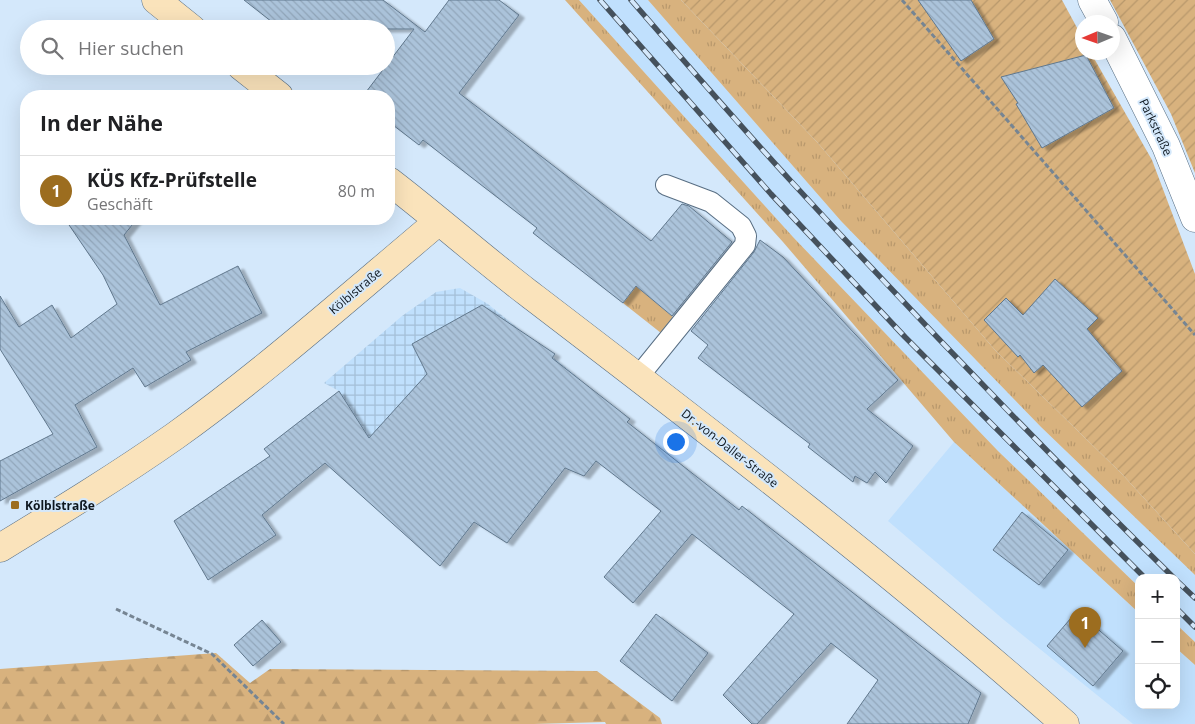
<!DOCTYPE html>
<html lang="de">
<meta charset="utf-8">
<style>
body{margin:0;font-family:"Open Sans",sans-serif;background:#f6f6f6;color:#202124}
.controls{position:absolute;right:15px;bottom:15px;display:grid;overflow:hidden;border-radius:10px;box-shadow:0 5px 20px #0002}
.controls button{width:45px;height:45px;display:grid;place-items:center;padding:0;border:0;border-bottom:1px solid #e0e0e0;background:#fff;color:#202124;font:25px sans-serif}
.compass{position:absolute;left:1075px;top:15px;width:45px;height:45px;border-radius:50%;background:#fff;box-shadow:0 5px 20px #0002;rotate:268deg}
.you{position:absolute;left:675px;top:441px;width:18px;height:18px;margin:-12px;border:4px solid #fff;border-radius:50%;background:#1a73e8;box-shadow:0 0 0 8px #1a73e833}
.badge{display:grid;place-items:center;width:32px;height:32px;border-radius:50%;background:#9c6d1f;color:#fff;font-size:16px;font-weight:700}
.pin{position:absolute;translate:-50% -41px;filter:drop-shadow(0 1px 2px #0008)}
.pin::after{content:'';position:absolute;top:26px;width:18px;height:15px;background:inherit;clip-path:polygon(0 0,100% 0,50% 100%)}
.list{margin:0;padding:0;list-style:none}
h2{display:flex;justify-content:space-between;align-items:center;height:65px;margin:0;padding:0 20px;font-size:21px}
h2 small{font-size:16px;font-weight:400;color:#757577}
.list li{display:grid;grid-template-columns:32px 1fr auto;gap:15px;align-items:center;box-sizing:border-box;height:70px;padding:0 20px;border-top:1px solid #e0e0e0}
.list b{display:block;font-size:19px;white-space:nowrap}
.list p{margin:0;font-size:16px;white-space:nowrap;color:#757577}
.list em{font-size:16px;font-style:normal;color:#757577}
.icon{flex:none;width:28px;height:28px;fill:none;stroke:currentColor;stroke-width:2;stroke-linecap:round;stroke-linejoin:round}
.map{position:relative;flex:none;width:1195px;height:724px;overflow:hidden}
.search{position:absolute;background:#fff;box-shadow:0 5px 20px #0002;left:20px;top:20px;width:375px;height:55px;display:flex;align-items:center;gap:12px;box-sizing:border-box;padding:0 18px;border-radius:28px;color:#757577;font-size:19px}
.panel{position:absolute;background:#fff;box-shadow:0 5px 20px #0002;left:20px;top:90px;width:375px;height:135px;border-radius:20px}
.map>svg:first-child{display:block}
.built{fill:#c0e0fd}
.industrial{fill:url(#industrial-grid)}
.grass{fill:url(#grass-tufts)}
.forest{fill:url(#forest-firs)}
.garden{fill:url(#garden-furrows)}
.building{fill:url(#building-back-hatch);stroke:#61788d;filter:url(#shadow)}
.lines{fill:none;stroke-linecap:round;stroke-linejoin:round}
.service-casing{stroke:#586e83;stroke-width:22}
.minor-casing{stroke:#586e83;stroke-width:29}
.secondary-casing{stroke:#586e83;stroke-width:29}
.path{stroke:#768593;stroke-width:3;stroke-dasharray:5 2.5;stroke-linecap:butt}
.service{stroke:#fff;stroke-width:20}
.minor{stroke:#fff;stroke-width:28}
.secondary{stroke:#fae3bb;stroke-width:28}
.rail-casing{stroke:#45515c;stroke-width:5.5}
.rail{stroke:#d4e8fb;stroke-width:4;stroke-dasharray:11;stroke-linecap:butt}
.poi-dot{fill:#9c6d1f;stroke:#d4e8fb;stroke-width:2}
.labels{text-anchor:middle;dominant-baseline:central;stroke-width:4;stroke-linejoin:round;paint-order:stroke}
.street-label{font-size:12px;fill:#0d161e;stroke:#d4e8fb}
.poi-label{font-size:12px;font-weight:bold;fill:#0d161e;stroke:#d4e8fb;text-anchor:start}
</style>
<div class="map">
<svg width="1195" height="724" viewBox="0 0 1195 724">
<defs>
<pattern id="industrial-grid" width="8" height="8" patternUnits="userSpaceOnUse" patternTransform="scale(1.25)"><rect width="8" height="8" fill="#c0e0fd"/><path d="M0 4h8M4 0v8" fill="none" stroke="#a4bfd8"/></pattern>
<pattern id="grass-tufts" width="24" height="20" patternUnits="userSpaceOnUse" patternTransform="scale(1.25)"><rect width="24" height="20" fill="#d8b27e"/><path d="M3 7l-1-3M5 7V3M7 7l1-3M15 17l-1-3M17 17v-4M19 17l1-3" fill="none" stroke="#b8986c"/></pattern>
<pattern id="forest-firs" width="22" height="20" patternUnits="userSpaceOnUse" patternTransform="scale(1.25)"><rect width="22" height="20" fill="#d8b27e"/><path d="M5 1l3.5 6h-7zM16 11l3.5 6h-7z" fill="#b8986c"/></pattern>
<pattern id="garden-furrows" width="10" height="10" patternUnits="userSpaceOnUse" patternTransform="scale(1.25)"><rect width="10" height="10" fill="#d8b27e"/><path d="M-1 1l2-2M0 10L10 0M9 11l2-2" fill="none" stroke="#b8986c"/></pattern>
<pattern id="building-back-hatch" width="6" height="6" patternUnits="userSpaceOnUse" patternTransform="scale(1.25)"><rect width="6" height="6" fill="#abc3da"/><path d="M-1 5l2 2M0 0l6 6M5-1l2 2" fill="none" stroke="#92a7bb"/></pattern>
<filter id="shadow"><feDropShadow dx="5.5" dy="3" stdDeviation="1" flood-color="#0004"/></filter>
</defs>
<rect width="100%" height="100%" fill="#d4e8fb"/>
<path class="built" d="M579,0h69l193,221 200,206 154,148v67l-19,-18v-46h-37v9l-141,-136 -205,-214z
M954,442l185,171v92h37v-57l19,17v59h-62l-129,-104 -116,-99z"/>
<path class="industrial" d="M460,288l28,16 93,76 -140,185 -19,-15 -97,-87 44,-25 -30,-47 -15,-8 78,-67 34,-24z"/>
<path class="grass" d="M565,0h14l214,237 205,214 141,136v26l-185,-171 -171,-200z
M648,0h33l136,142 178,208 127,124 73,80v21l-154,-148 -200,-206z
M636,286l37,31 -12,16 -38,-30z
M1176,624l19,18v23l-19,-17z"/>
<path class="forest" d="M216,653l34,30 20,-14 327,2 63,47 2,6h-56l-1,-2 -71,2h-534v-55z"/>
<path class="garden" d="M681,0h381l20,37v15l9,1 61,107 43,114v280l-73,-80 -127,-124 -178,-208z
M1110,0h85v173l-24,-59z"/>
<path class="building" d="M244,0h139l42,32 24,-32h50l20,15 -60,78 192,148 31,-37 7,2 43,36 -60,74 -36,-30 -13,17 -90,-70 4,-5 -114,-88 -4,5 -30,-23v-26h-26l51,-67h-133z
M918,0h53l23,39 -33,22z
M1086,55l28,53 -72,40 -26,-44 2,-1 -17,-26z
M65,219h72l-13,16 36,70 78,-39 24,47 -76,39 5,8 -46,27 -12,-19 -58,37 22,42 -97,54v-40l53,-27 -53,-85v-53l19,31 33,-22 19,33 46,-34 -14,-29z
M760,240l23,17 115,123 -31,29 46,37 -27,37 -11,-11 -8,11 -12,-7 -2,6 -45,-35 2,-3 -112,-86 10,-13 -17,-14 63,-79z
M1055,279l43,39 -11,11 35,42 -40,36 -39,-42 -9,8 -14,-18 -2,2 -34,-37 22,-22 17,17z
M482,305l73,49 -3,4 78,61 -3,3 112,88 3,-4 239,187 -13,31h-121l31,-44 -47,-37 -74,81h-5l-29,-29 71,-81 -102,-80 -59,69 -29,-26 57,-66 -65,-50 -12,15 -19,-8 -58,75 -33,-21 -34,44 -115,-103 -63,52 14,20 -68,45 -34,-59 96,-65 -6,-7 75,-58 30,47 58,-64 -15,-30z
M1022,512l46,38 -29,35 -46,-35z
M1077,611l46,40 -30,35 -46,-40z
M656,614l52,39 -36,48 -52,-40z
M262,620l19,22 -28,24 -19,-21z"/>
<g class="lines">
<g class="service-casing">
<path id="service" d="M638,377l107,-132 1,-9 -5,-10 -30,-24 -45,-17"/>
</g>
<g class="minor-casing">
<path id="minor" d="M1092,0l12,22
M1112,38l54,108 29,72"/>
</g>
<g class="secondary-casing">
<path id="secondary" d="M156,0l36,29
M241,66l38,30
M389,181c47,36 92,76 139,112 183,140 365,279 537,431
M0,548c59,-36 118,-72 175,-112 92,-66 177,-142 264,-215"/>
</g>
<path class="path" d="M902,0l293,335
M116,609l96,45 72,70"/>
<use href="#service" class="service"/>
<use href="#minor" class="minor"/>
<use href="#secondary" class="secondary"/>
<g class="rail-casing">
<path id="rail" d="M600,0l171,194 134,143 240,241
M631,0c52,60 104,120 158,179 125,136 253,269 385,399
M1176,580l19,18
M1176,608l19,19"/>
</g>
<use href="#rail" class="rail"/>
</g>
<rect class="poi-dot" x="10" y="500" width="10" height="10" rx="2.5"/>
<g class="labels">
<g class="street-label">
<text transform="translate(1156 127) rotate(65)">Parkstraße</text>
<text transform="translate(355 291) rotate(-40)">Kölblstraße</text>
<text transform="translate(730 448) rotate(38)">Dr.-von-Daller-Straße</text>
</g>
<g class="poi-label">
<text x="25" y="505">Kölblstraße</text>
</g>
</g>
</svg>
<div class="controls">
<button>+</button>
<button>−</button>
<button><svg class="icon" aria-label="locate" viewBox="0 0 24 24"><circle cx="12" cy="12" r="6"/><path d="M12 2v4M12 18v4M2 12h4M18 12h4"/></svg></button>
</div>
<svg class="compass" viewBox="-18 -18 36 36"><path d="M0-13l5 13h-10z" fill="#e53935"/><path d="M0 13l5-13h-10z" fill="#757577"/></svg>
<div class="you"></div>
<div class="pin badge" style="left:1085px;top:648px">1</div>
<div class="search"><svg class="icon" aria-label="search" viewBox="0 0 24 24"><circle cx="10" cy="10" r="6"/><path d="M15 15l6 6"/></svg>Hier suchen</div>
<section class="panel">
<h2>In der Nähe<small></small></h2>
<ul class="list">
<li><span class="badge">1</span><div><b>KÜS Kfz-Prüfstelle</b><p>Geschäft</p></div><em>80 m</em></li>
</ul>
</section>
</div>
